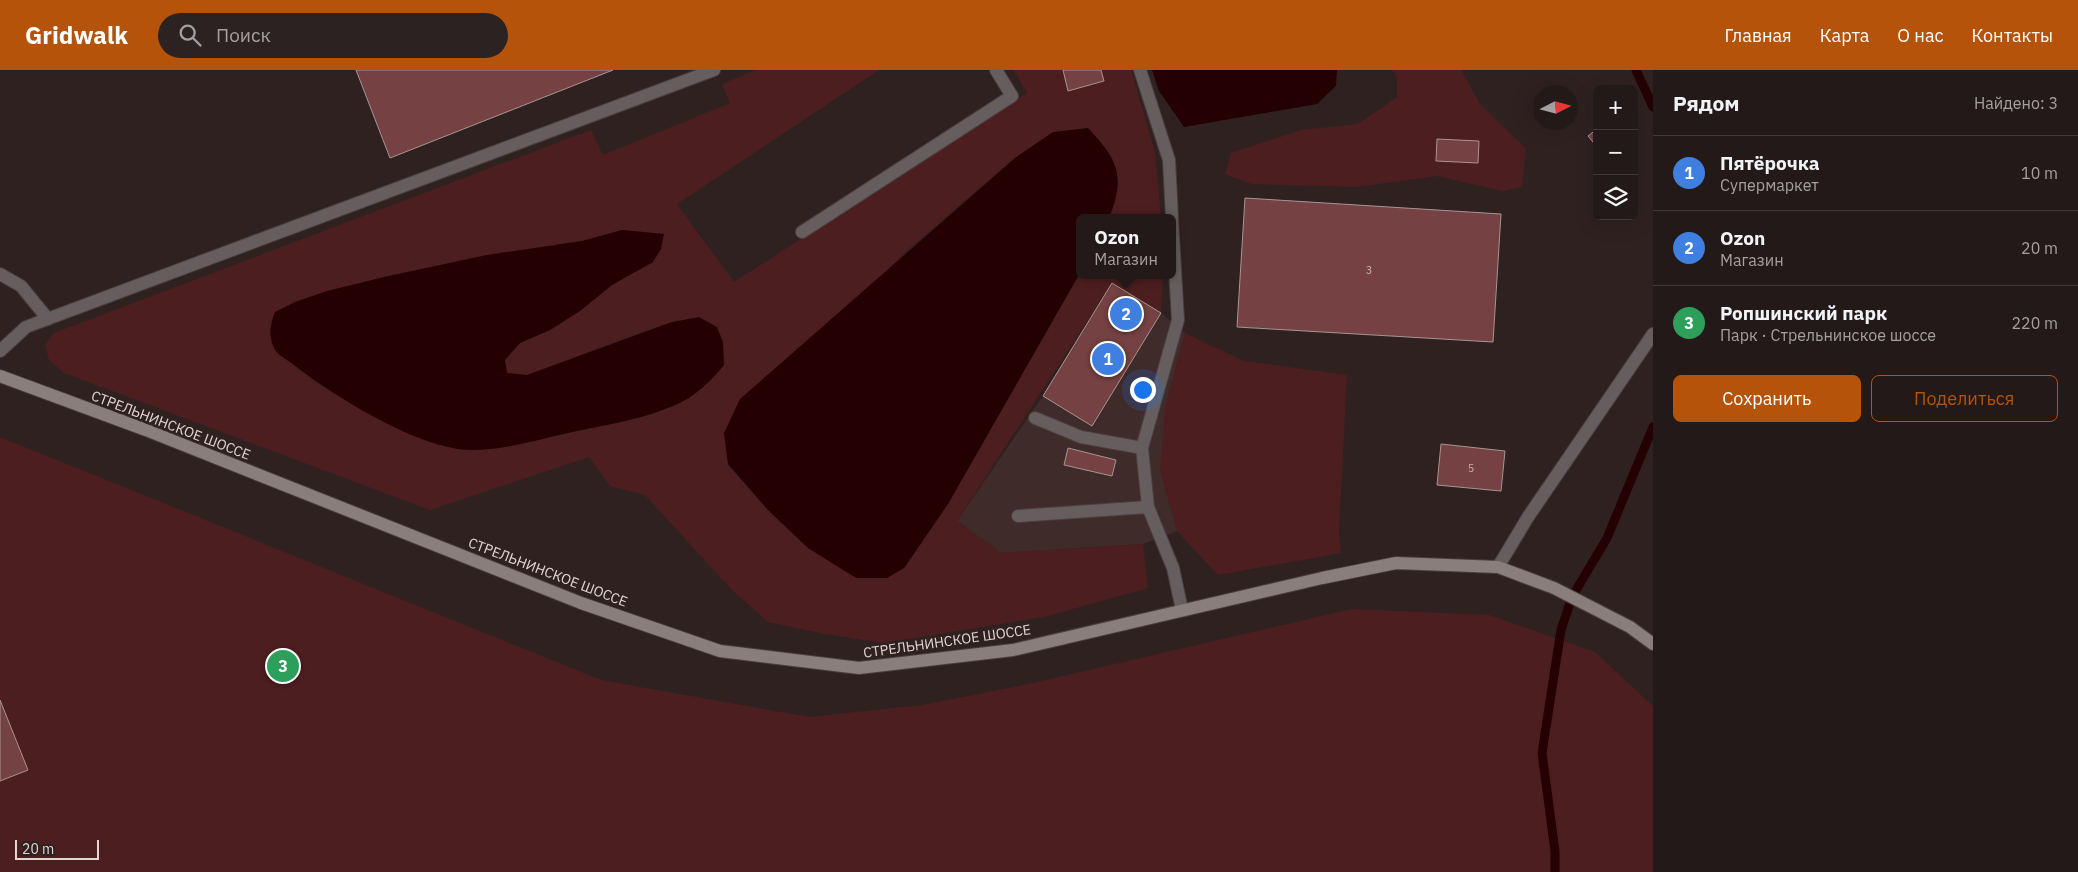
<!DOCTYPE html>
<html lang="ru">
<meta charset="utf-8">
<style>
body{margin:0;font-family:"IBM Plex Sans",sans-serif;background:#2c2222;color:#f1f3f6}
.controls{position:absolute;right:15px;top:15px;display:grid;overflow:hidden;border-radius:8px;box-shadow:0 5px 20px #0002}
.controls button{width:45px;height:45px;display:grid;place-items:center;padding:0;border:0;border-bottom:1px solid #413838;background:#241919;color:#f1f3f6;font:25px sans-serif}
.compass{position:absolute;left:1533px;top:15px;width:45px;height:45px;border-radius:50%;background:#241919;box-shadow:0 5px 20px #0002;rotate:84deg}
.scale{position:absolute;left:15px;bottom:12px;width:84px;box-sizing:border-box;padding-left:5px;border:2px solid #e0d6d5;border-top:0;font-size:14px;line-height:18px;white-space:nowrap;color:#e0d6d5;-webkit-text-stroke:4px #302121;paint-order:stroke}
.you{position:absolute;left:1142px;top:319px;width:18px;height:18px;margin:-12px;border:4px solid #fff;border-radius:50%;background:#1a73e8;box-shadow:0 0 0 8px #1a73e833}
.badge{display:grid;place-items:center;width:32px;height:32px;border-radius:50%;background:#b45309;color:#fff;font-size:16px;font-weight:700}
.pin{position:absolute;translate:-50% -50%;border:2px solid #fff;box-shadow:0 1px 5px #0006}
.popup{position:absolute;left:1076px;top:144px;width:100px;height:65px;box-sizing:border-box;display:grid;place-content:center;border-radius:8px;background:#241919;filter:drop-shadow(0 1px 4px #0005);font-size:16px;white-space:nowrap;color:#a3a0a2}
.popup b{font-size:19px;color:#f1f3f6}
.popup::after{content:'';position:absolute;left:50%;top:100%;margin-left:-10px;border:10px solid transparent;border-top-color:#241919}
.list{margin:0;padding:0;list-style:none}
h2{display:flex;justify-content:space-between;align-items:center;height:65px;margin:0;padding:0 20px;font-size:21px}
h2 small{font-size:16px;font-weight:400;color:#a3a0a2}
.list li{display:grid;grid-template-columns:32px 1fr auto;gap:15px;align-items:center;box-sizing:border-box;height:75px;padding:0 20px;border-top:1px solid #413838}
.list b{display:block;font-size:19px;white-space:nowrap}
.list p{margin:0;font-size:16px;white-space:nowrap;color:#a3a0a2}
.list em{font-size:16px;font-style:normal;color:#a3a0a2}
.actions{display:flex;gap:10px;padding:15px 20px}
.actions a{flex:1;padding:11px 0;border:1px solid #b45309;border-radius:8px;text-align:center;font-size:18px;color:#b45309}
.actions .main{background:#b45309;color:#fff}
.icon{flex:none;width:28px;height:28px;fill:none;stroke:currentColor;stroke-width:2;stroke-linecap:round;stroke-linejoin:round}
.map{position:relative;flex:none;width:1653px;height:802px;overflow:hidden}
header{display:flex;align-items:center;gap:30px;box-sizing:border-box;height:70px;padding:0 25px;background:#b45309;color:#fff}
header strong{font-size:24px}
nav{display:flex;gap:28px;margin-inline-start:auto;font-size:18px}
.search{width:350px;height:45px;background:#2c2222;display:flex;align-items:center;gap:12px;box-sizing:border-box;padding:0 18px;border-radius:28px;color:#a3a0a2;font-size:19px}
main{display:flex}
aside{flex:1;background:#241919}
.map>svg:first-child{display:block}
.built{fill:#402b2b}
.green{fill:#4d1e20;fill-rule:evenodd}
.water{fill:#250003}
.lines{fill:none;stroke-linecap:round;stroke-linejoin:round}
.stream{stroke:#250003;stroke-width:9}
.building{fill:#754142;stroke:#a79594}
.service-casing{stroke:#4c3e3e;stroke-width:14}
.minor-casing{stroke:#4c3e3e;stroke-width:14}
.secondary-casing{stroke:#4c3e3e;stroke-width:14}
.service{stroke:#665e5e;stroke-width:12}
.minor{stroke:#665e5e;stroke-width:12}
.secondary{stroke:#8a7e7d;stroke-width:12}
.labels{text-anchor:middle;dominant-baseline:central;stroke-width:5;stroke-linejoin:round;paint-order:stroke}
.number-label{font-size:11px;fill:#c5b1b0}
.street-label{font-size:14px;fill:#e0d6d5;stroke:#302121}
</style>
<header>
<strong>Gridwalk</strong>
<div class="search"><svg class="icon" aria-label="search" viewBox="0 0 24 24"><circle cx="10" cy="10" r="6"/><path d="M15 15l6 6"/></svg>Поиск</div>
<nav><a>Главная</a><a>Карта</a><a>О нас</a><a>Контакты</a></nav>
</header>
<main>
<div class="map">
<svg width="1653" height="802" viewBox="0 0 1653 802">
<rect width="100%" height="100%" fill="#302121"/>
<path class="built" d="M1112,213l49,30 24,20 -20,76 15,121 -37,14 -142,9 -44,-32 86,-125z"/>
<path class="green" d="M756,0h123l-202,134 57,78 293,-189 -13,-23h49l5,21 36,-9 -3,-12h30l24,82 6,66h-52l6,-16 -62,-70 -38,26 -110,94 -177,213 40,45 40,38 97,20 43,-64 132,-231v2h83l-2,38 -49,-30 -155,238 44,32 142,-9 5,44 -104,29 -160,26 -59,-9 -57,-12 -35,-31 -88,-96 -35,-9 -21,-29 -159,53 -366,-137 -15,-13 -4,-15 9,-12 537,-203 12,25 127,-52 -8,-19zM622,160l42,4 -11,28 -41,23 -32,26 -30,19 -30,13 -15,17 2,14 20,1 120,-45 51,-13 13,63 -34,25 -31,11 -142,31 -66,-2 -70,-32 -50,-29 -43,-34 20,-48 89,-25 103,-22 95,-14z
M1392,0h69l19,34 46,45 -4,38 -20,4 -64,-15 -82,11 -104,-3 -27,-10 6,-21 70,-23 57,-6 39,-27v-20z
M1185,263l59,28 103,14 -8,155 2,23 -123,22 -41,-44 -17,-60 5,-62z
M0,367l601,243 208,37 113,-12 107,-21 323,-75 137,6 106,37 58,54v166h-1653z"/>
<path class="water" d="M1152,0h185l-1,16 -19,18 -133,23 -25,-36z
M1088,58c30,32 38,47 21,90h-29v55l-132,231 -44,64 -17,10h-31l-48,-30 -40,-38 -40,-46 -4,-31 16,-34 275,-241 38,-26z
M622,160l42,4 -3,15 -8,13 -41,23 -32,26 -30,19 -30,13 -15,17 2,13 20,2 145,-53 27,-5 18,10 6,15 1,23c-13,16 -29,32 -49,40 -31,14 -65,19 -98,26 -34,7 -69,19 -104,19 -52,1 -139,-54 -179,-85 -6,-5 -17,-10 -20,-17 -6,-14 -4,-23 1,-36l20,-10 32,-11 57,-14 103,-22 95,-14z"/>
<g class="lines">
<path class="stream" d="M1636,0l17,37
M1555,802v-21l-13,-98 19,-123 11,-33 35,-59 46,-111"/>
</g>
<path class="building" d="M356,0h257l-223,88z
M1063,0h38l3,11 -36,10z
M1597,59v18l-9,-11z
M1437,69l42,2 -1,22 -42,-2z
M1245,128l256,16 -8,128 -256,-15z
M1112,213l49,30 -69,113 -49,-30z
M1441,374l64,7 -4,40 -64,-6z
M1068,378l48,12 -4,16 -48,-11z
M0,630l28,70 -28,11z"/>
<g class="lines">
<g class="service-casing">
<path id="service" d="M1140,0l29,90 3,58
M1172,150l6,100 -36,128 6,59 25,61 9,42
M802,162l210,-136 -16,-26
M0,204l21,12 27,33
M0,281l26,-24 688,-257
M1035,348l46,19 61,11
M1018,446l130,-9"/>
</g>
<g class="minor-casing">
<path id="minor" d="M1498,497l30,-50 125,-183"/>
</g>
<g class="secondary-casing">
<path id="secondary" d="M0,306l146,54 435,173 139,48 139,17 154,-18 309,-72 74,-15 102,4 56,21 76,39 23,17"/>
</g>
<use href="#service" class="service"/>
<use href="#minor" class="minor"/>
<use href="#secondary" class="secondary"/>
</g>
<g class="labels">
<g class="number-label">
<text x="1369" y="200">3</text>
<text x="1471" y="398">5</text>
</g>
<g class="street-label">
<text transform="translate(171 355) rotate(21)">СТРЕЛЬНИНСКОЕ ШОССЕ</text>
<text transform="translate(548 502) rotate(21)">СТРЕЛЬНИНСКОЕ ШОССЕ</text>
<text transform="translate(947 571) rotate(-8)">СТРЕЛЬНИНСКОЕ ШОССЕ</text>
</g>
</g>
</svg>
<div class="controls">
<button>+</button>
<button>−</button>
<button><svg class="icon" aria-label="layers" viewBox="0 0 24 24"><path d="M12 4l9 5-9 5-9-5zM3 14l9 5 9-5"/></svg></button>
</div>
<svg class="compass" viewBox="-18 -18 36 36"><path d="M0-13l5 13h-10z" fill="#e53935"/><path d="M0 13l5-13h-10z" fill="#a3a0a2"/></svg>
<div class="scale">20 m</div>
<div class="you"></div>
<div class="pin badge" style="left:1108px;top:289px;background:#3f7fe0">1</div>
<div class="pin badge" style="left:1126px;top:244px;background:#3f7fe0">2</div>
<div class="popup"><b>Ozon</b>Магазин</div>
<div class="pin badge" style="left:283px;top:596px;background:#2e9e5b">3</div>
</div>
<aside>
<h2>Рядом<small>Найдено: 3</small></h2>
<ul class="list">
<li><span class="badge" style="background:#3f7fe0">1</span><div><b>Пятёрочка</b><p>Супермаркет</p></div><em>10 m</em></li>
<li><span class="badge" style="background:#3f7fe0">2</span><div><b>Ozon</b><p>Магазин</p></div><em>20 m</em></li>
<li><span class="badge" style="background:#2e9e5b">3</span><div><b>Ропшинский парк</b><p>Парк · Стрельнинское шоссе</p></div><em>220 m</em></li>
</ul>
<div class="actions"><a class="main">Сохранить</a><a>Поделиться</a></div>
</aside>
</main>
